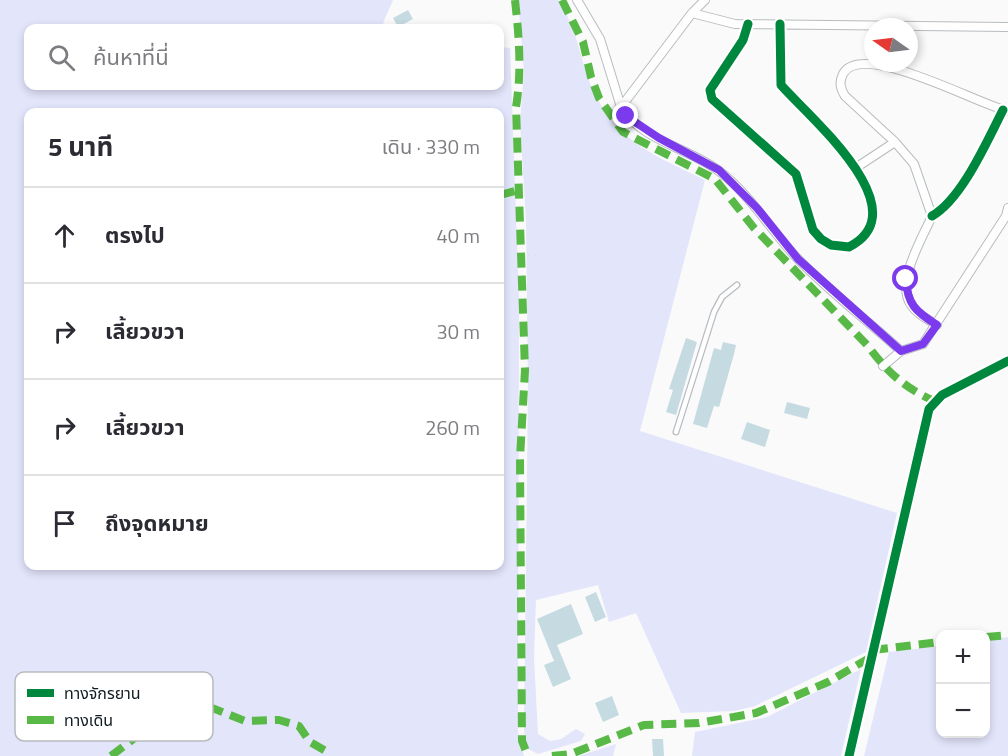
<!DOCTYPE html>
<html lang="th">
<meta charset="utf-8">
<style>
body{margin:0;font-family:"Titillium Web","Noto Sans Thai",sans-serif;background:#f2f2f3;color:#2b2b33}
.controls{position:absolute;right:18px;bottom:18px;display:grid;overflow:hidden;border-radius:12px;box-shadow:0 3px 9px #0003}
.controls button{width:54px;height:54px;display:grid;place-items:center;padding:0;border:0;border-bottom:2px solid #e1e1e2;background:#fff;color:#2b2b33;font:30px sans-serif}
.compass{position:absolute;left:864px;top:18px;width:54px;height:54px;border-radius:50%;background:#fff;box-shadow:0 3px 9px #0003;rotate:284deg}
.stop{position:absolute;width:18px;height:18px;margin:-14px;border:4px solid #7c3aed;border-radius:50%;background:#fff}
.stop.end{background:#7c3aed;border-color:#fff;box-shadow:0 2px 6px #0008}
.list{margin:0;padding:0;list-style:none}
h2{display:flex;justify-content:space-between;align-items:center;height:78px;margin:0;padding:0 24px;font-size:26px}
h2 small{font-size:20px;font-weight:400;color:#7c7c81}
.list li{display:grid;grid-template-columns:39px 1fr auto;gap:18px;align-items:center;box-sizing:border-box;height:96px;padding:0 24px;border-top:2px solid #e1e1e2}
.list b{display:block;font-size:22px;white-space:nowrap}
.list em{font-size:20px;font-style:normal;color:#7c7c81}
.icon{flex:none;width:33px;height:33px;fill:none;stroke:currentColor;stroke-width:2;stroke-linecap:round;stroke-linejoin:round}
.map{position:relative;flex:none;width:1008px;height:756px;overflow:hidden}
.search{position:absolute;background:#fff;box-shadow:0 3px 9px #0003;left:24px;top:24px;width:480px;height:66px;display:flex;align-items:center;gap:15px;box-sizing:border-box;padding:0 21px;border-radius:12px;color:#7c7c81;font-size:22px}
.panel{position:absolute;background:#fff;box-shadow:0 3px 9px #0003;left:24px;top:108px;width:480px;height:462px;border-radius:12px}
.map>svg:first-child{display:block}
.green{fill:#e3e5fb;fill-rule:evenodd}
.building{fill:#c5dbe1}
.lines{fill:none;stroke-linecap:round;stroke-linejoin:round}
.service-casing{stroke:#b7bcc0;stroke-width:7}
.minor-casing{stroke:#b7bcc0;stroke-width:10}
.path{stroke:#e0e1e1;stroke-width:1.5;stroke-dasharray:1.5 4.5;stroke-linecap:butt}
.service{stroke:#fefefe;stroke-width:4.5}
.minor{stroke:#fefefe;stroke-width:8}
.quiet{stroke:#58b947;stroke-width:8;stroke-dasharray:15 8;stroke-linecap:butt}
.cycleway-casing{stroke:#fff;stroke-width:13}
.cycleway{stroke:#00873e;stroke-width:9}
.route{stroke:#7c3aed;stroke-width:8}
.key{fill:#fff;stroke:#b8bbbd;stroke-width:1.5}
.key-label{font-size:16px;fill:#111b22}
</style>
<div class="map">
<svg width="1008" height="756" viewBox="0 0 1008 756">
<rect width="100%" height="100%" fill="#fafafa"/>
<path class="green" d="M0,0h393l-10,23 5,5h-360v58h472v-39l10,1 9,250 -1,434 6,24h-524zM500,112v454h-472v-454z
M518,0h40c21,31 21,59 35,90 24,53 64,66 112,90l-65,251 257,82 -31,139 -111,54 -21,5 -53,2 -45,-100 -27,9 -11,-37 -62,15 -2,58 4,76 12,7 11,-2 15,-10 9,5 -4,7 -43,13 -10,-5 -4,-18 4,-342 -2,-168 -6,-99 4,-51z
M1008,637v119h-144l25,-104 51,-6v88h46v-94z
M861,669l-20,87h-149l3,-24 72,-15z
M616,744l-3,12h-35z"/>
<path class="building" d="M408,10l5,9 -15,8 -5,-9z
M686,338l11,4 -21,73 -10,-3 7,-22 -4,-1z
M723,342l13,3 -2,9 -15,53 -5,-1 -7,22 -14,-4 21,-76 7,2z
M787,402l23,6 -3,11 -23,-6z
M747,422l23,8 -5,17 -24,-8z
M596,592l10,25 -11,5 -10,-25z
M571,604l12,30 -26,11 14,34 -18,8 -9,-22 10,-4 -17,-42z
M612,696l7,19 -16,7 -8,-19z
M652,739h11l1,17h-11z"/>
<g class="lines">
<g class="service-casing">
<path id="service" d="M676,432l38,-120 8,-15 15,-12"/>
</g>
<g class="minor-casing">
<path id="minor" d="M577,0l23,39 21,68c21,34 68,41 98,64 32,24 52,60 79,88 32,33 69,61 103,92
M692,13l43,11 273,3
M748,24l-5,16 -33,50 2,9 84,75 17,56 8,9 10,6 18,2c72,-37 -41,-131 -68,-162l-1,-61
M621,107l71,-94 13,-13
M857,167l38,-25
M932,216c30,-17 55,-75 71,-106
M937,325c-10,-6 -20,-11 -26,-20 -16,-23 12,-68 21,-89l-18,-52 -19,-22 -50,-46c-5,-8 -6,-14 -2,-22 18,-35 138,32 165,37
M883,366l18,-15 22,-7 83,-128 2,-8
M849,756l80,-347 13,-14 66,-34"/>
</g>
<path class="path" d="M522,256l17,-1"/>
<use href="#service" class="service"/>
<use href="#minor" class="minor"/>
<path class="quiet" d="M515,0c4,36 7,71 1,107l9,263 -5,88 2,283 6,15
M562,0l21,42 8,35 8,21 24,34 92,47 39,49 114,118c19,26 37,42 66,55
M500,195l19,-5
M986,637l22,-2
M873,650l67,-8
M111,756l55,-42 31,-12 48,19 34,-1 20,6 11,16 16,9 3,5
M552,756l19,-2 73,-29 55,-2 57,-10 72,-31 43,-25"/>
<g class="cycleway-casing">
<path id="cycleway" d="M748,24l-5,16 -33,50 2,9 84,75 17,56 8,9 10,6 18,2c72,-37 -41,-131 -68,-162l-1,-61
M932,216c30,-17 55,-75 71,-106
M849,756l80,-347 13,-14 66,-34"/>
</g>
<use href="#cycleway" class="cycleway"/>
</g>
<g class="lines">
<path class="route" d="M626,116l33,22 60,32 38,38 41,51 103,92 22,-7 14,-19c-21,-13 -30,-21 -31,-46"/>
</g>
<rect x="15" y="672" width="198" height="69" rx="9" class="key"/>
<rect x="27" y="689" width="27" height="8" fill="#00873e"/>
<rect x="27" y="716" width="27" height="8" fill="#58b947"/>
<g class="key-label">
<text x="64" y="699">ทางจักรยาน</text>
<text x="64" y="726">ทางเดิน</text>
</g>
</svg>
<div class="controls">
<button>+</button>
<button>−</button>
</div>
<svg class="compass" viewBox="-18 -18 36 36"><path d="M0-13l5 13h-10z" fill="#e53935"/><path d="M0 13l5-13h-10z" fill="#7c7c81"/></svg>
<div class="stop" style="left:906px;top:279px"></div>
<div class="stop end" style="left:626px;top:116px"></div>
<div class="search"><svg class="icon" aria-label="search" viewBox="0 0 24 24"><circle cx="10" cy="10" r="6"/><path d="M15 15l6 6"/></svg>ค้นหาที่นี่</div>
<section class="panel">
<h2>5 นาที<small>เดิน · 330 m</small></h2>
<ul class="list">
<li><svg class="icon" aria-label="ahead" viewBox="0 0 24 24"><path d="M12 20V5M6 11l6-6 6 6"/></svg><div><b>ตรงไป</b></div><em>40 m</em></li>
<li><svg class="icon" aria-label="right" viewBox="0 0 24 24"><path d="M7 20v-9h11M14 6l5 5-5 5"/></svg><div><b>เลี้ยวขวา</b></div><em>30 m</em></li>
<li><svg class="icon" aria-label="right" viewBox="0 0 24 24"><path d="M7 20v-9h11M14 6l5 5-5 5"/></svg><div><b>เลี้ยวขวา</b></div><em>260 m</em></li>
<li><svg class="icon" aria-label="arrive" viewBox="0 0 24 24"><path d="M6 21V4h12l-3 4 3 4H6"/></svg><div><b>ถึงจุดหมาย</b></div></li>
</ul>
</section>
</div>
